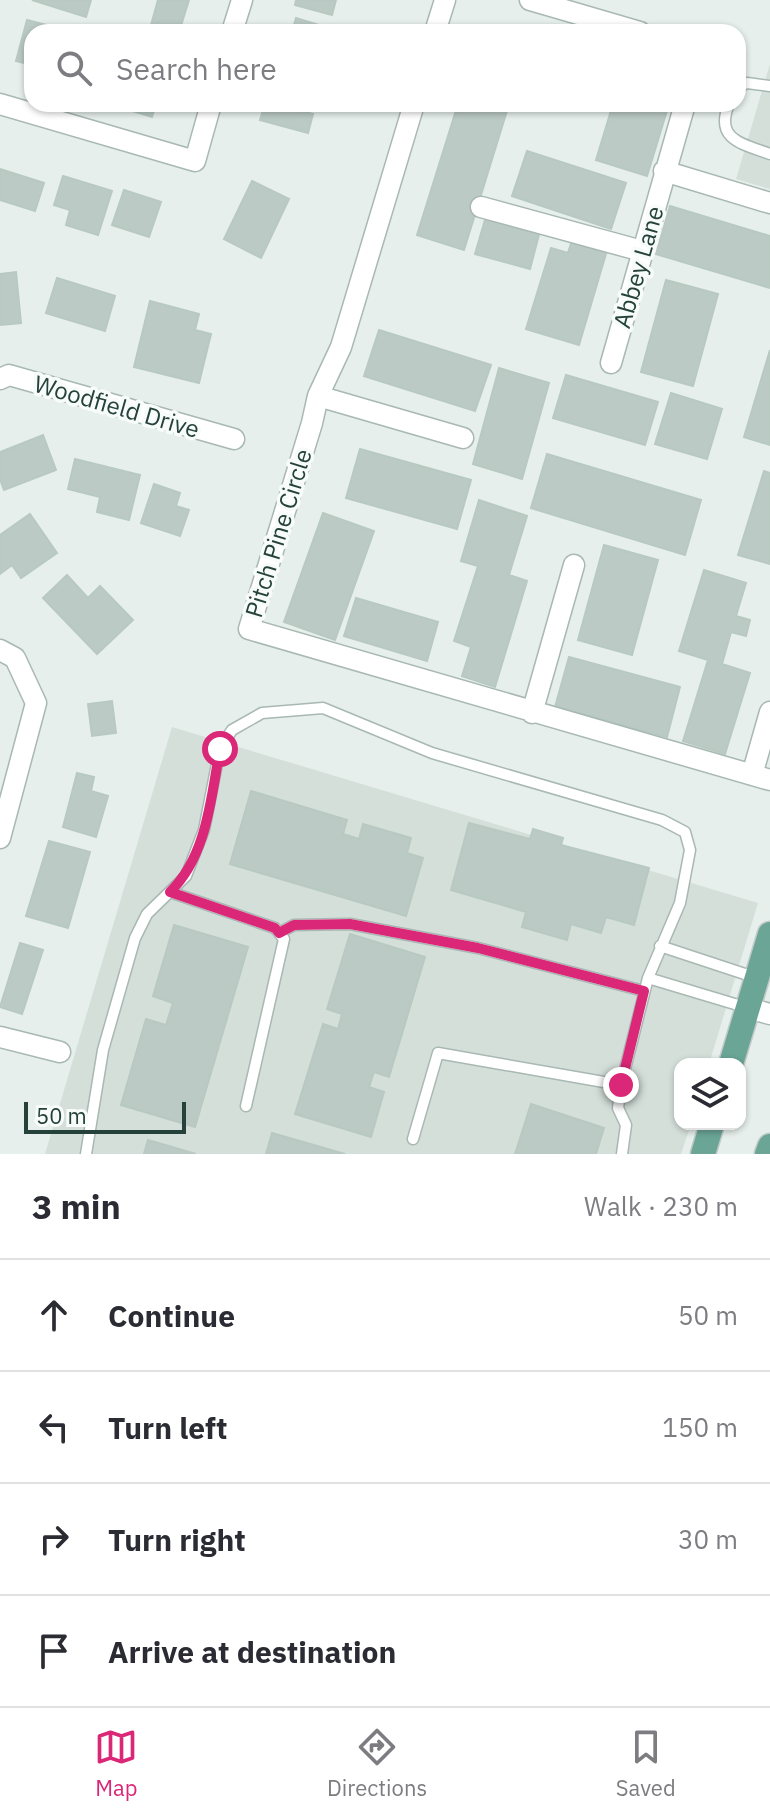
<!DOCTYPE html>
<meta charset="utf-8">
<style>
body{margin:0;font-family:"IBM Plex Sans",sans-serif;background:#f2f2f3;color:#2b2b33}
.controls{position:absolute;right:24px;bottom:24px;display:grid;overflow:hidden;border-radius:16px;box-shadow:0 2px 6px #0004}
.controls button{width:72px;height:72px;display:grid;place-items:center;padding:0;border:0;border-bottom:2px solid #e1e1e2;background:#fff;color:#2b2b33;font:40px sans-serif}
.scale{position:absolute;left:24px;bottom:20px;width:162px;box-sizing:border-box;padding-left:8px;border:4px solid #24423a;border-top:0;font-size:22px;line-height:28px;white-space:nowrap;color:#24423a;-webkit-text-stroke:6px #f7fbf9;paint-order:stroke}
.stop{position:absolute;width:24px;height:24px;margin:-18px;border:6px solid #db2777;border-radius:50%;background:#fff}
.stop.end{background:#db2777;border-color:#fff;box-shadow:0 2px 8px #0008}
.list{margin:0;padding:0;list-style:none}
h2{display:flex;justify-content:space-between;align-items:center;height:104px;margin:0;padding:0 32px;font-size:34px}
h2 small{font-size:26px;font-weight:400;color:#7c7c81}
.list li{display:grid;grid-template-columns:52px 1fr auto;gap:24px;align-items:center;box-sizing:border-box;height:112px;padding:0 32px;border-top:2px solid #e1e1e2}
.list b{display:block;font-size:30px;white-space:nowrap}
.list em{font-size:26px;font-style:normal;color:#7c7c81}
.icon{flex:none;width:44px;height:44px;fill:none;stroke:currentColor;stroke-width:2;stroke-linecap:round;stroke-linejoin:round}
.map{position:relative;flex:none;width:770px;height:1154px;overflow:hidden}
.search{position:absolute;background:#fff;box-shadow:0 2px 6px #0004;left:24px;right:24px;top:24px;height:88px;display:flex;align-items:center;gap:20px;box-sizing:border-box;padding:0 28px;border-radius:24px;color:#7c7c81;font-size:30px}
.sheet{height:552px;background:#fff}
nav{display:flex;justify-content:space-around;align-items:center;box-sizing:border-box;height:112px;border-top:2px solid #e1e1e2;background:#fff;font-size:22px;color:#7c7c81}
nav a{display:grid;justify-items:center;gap:4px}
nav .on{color:#db2777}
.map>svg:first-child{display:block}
.built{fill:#d4dfda}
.building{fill:#bbcac4;stroke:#b8c9c2;stroke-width:2}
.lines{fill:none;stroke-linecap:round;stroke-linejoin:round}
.lane-casing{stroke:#a8b8b2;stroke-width:13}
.street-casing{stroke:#a8b8b2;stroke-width:23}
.primary-casing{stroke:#c2cac8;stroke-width:27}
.lane{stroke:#fff;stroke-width:10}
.street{stroke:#fff;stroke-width:20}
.primary{stroke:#6aa596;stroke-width:24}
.route{stroke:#db2777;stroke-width:10}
.labels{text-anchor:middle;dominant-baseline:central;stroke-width:7;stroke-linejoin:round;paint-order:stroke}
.street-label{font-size:24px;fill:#24423a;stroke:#f7fbf9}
</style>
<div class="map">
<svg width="770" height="1154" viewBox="0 0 770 1154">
<rect width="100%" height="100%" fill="#e6efeb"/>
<path class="built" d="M770,64v125l-34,-10z
M172,727l586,176 -49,161h-29v60h11l-10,30h-636z"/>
<path class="building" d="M32,0h59l-5,17z
M158,0h31l-10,32h-30z
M296,0h40l-4,15 -37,-10z
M296,18l33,10 -2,4h-35z
M27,20l47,12h-42v33l-16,-4z
M117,104h39l-4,13 -36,-11z
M265,104h34l-2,6 16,4 -5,19 -48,-13z
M458,104h51l-45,146 -47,-15z
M613,104h56l-22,72 -51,-16z
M527,151l99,32 -15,46 -99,-33z
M0,169l44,14 -9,28 -35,-11z
M63,176l49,15 -14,44 -32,-10 4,-15 -16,-5z
M252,181l37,18 -28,59 -37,-19z
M124,190l37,12 -12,35 -37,-12z
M670,206l100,30v52l-114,-34z
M487,213l54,14 -11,42 -55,-15z
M573,237l35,10 -29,98 -53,-16 25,-81 17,5z
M16,272l5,51 -21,2v-51z
M57,278l58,18 -10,35 -59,-18z
M666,280l52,14 -25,92 -52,-14z
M150,301l49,13 -4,16 16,4 -12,49 -65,-16z
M379,330l112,35 -16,46 -111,-35z
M770,350v95l-26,-8z
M499,368l50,15 -27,96 -49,-15z
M566,375l92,27 -13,43 -92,-27z
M671,393l51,16 -15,50 -52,-15z
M43,435l13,35 -52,20 -4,-11v-27z
M360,449l111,31 -14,49 -111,-31z
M547,454l154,46 -16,55 -154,-47z
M75,459l65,16 -11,45 -32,-8 3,-15 -32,-8z
M764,471l6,2v91l-32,-9z
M154,484l26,9 -4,13 13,4 -9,26 -39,-13z
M479,500l48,16 -18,59 18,6 -32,106 -33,-11 9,-29 -17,-6 24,-75 -17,-5z
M323,513l51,18 -39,109 -51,-18z
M30,514l27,39 -36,25 -9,-13 -12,9v-39z
M604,545l54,15 -26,95 -54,-15z
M704,570l42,13 -10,33 14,4 -4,16 -15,-4 -9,32 28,9 -25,81 -42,-13 25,-81 -29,-9z
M67,575l21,23 12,-12 33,34 -36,34 -54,-56z
M356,598l82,24 -11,39 -83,-25z
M569,657l111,30 -13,50 -112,-30z
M112,701l4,32 -24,3 -4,-32z
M77,773l17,4 -3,14 17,5 -12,41 -33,-10z
M251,791l96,29 -4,14 16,5 4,-15 48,14 -4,15 16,5 -17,58 -176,-52z
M469,823l61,16 3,-10 30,9 -2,7 88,23 -15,57 -28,-8 -5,16 -30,-9 -4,16 -45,-13 4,-15 -75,-22z
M49,841l41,11 -22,76 -42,-12z
M174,925l74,22 -53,180 -74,-22 25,-86 20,6 7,-22 -20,-7z
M350,934l75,23 -36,120 -15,-5 -5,15 15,5 -13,45 -76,-23 28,-90 15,5 4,-15 -15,-5z
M20,943l23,7 -21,64 -22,-7z
M531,1104l73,24 -8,26h-81z
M272,1133l73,21h-79z
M148,1140l48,14h-52z"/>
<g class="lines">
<g class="lane-casing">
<path id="lane" d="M738,87l9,-4 23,3
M729,104c-15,36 14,40 41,50
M170,892l105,36 9,11 -38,167
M279,933l15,-8 56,-1 128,24 166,43
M660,946l97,32
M648,978l100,30
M413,1139l25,-86 183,32
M86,1154l17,-104 32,-112 12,-24 39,-38 18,-46 16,-81 12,-19 30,-17 61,-5 109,45 230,67 23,12 5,18 -10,53 -32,75 -27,107 -3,23 8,17 -4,29"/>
</g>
<g class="street-casing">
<path id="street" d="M530,0l110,32
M232,32l10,-32
M435,32l10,-32
M0,104l195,57 16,-57
M414,104l-73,243 -23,49 -6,27 -63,206 521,151
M664,171l106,32
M481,207l161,44
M611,363l74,-259
M0,379l9,-4 225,64
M318,396l145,42
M0,650l15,8 21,45 -36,135
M532,713l42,-148
M752,775l18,-63
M748,1008l22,6
M0,1037l60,15"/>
</g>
<g class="primary-casing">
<path id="primary" d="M731,1064l39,-130
M703,1154l9,-30
M767,1154l3,-8"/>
</g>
<use href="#lane" class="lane"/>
<use href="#street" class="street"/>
<use href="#primary" class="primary"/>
</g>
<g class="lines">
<path class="route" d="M220,749c-9,49 -13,107 -50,143l105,36 4,5 15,-8 56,-1 128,24 166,43 -23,94"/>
</g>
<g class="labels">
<g class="street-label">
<text transform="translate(638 267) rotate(-74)">Abbey Lane</text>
<text transform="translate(117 406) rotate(16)">Woodfield Drive</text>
<text transform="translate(278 533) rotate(-73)">Pitch Pine Circle</text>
</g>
</g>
</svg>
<div class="controls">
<button><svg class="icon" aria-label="layers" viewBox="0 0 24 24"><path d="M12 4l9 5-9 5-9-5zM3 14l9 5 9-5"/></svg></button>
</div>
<div class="scale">50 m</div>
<div class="stop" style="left:220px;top:749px"></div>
<div class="stop end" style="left:621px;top:1085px"></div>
<div class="search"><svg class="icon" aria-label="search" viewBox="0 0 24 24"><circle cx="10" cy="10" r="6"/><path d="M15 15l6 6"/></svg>Search here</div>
</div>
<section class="sheet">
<h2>3 min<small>Walk · 230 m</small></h2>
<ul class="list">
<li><svg class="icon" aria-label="ahead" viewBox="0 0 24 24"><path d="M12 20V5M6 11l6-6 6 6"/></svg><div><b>Continue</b></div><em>50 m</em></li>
<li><svg class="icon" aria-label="left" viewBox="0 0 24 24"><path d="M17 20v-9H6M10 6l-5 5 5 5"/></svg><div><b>Turn left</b></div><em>150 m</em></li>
<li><svg class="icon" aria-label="right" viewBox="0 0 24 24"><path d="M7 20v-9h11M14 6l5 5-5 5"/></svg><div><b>Turn right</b></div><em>30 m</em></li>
<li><svg class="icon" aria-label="arrive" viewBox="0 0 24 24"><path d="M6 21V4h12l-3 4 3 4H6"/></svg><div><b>Arrive at destination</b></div></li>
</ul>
</section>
<nav>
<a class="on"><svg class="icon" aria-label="map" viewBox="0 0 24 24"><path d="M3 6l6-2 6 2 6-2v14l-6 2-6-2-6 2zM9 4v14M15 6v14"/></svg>Map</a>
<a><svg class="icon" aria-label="directions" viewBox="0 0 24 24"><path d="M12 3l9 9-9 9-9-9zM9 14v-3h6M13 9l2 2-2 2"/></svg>Directions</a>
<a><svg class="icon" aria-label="saved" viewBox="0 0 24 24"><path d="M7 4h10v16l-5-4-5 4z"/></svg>Saved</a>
</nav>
